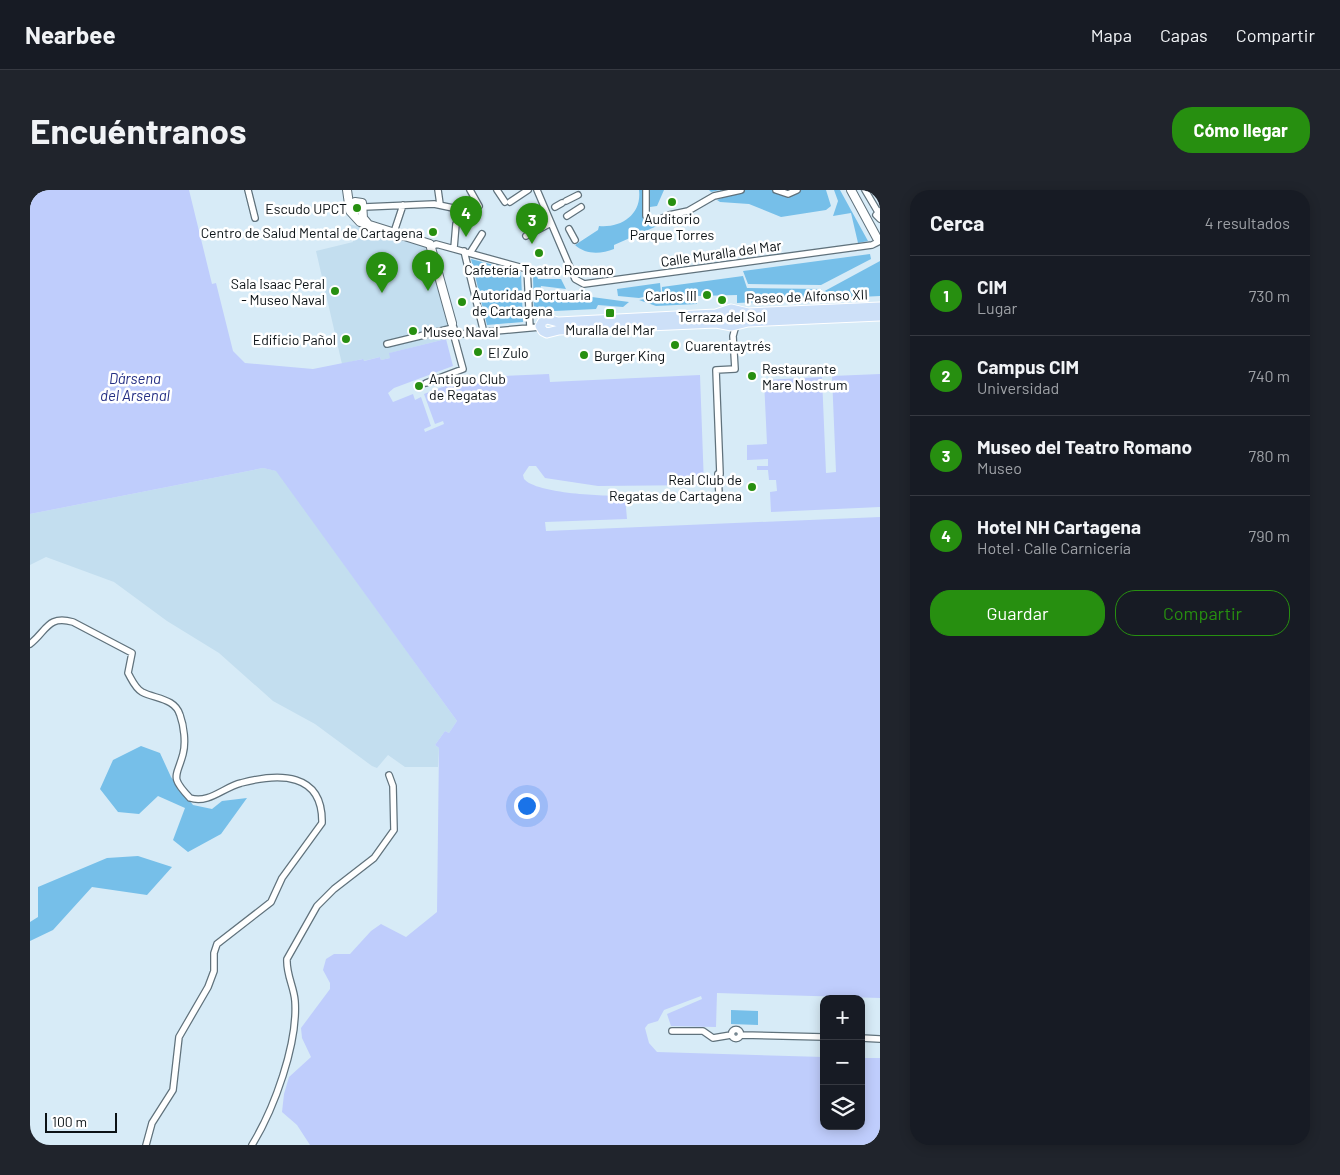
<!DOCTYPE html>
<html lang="es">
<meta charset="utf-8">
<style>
body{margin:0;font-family:Barlow,sans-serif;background:#20242c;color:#f1f3f6}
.controls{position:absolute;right:15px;bottom:15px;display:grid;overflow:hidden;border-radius:10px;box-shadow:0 2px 12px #0003}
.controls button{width:45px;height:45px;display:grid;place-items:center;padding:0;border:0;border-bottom:1px solid #363941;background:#171b24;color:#f1f3f6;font:25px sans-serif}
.scale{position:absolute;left:15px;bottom:12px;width:72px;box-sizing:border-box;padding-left:5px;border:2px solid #0b1216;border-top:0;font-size:14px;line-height:18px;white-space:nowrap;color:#0b1216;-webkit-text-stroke:4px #fff;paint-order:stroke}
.you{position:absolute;left:496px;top:615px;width:18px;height:18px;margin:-12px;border:4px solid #fff;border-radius:50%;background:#1a73e8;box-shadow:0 0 0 8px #1a73e833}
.badge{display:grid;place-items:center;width:32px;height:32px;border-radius:50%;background:#278f10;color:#fff;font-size:16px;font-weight:700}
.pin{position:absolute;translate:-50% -41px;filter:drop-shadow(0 1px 2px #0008)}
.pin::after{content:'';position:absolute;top:26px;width:18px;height:15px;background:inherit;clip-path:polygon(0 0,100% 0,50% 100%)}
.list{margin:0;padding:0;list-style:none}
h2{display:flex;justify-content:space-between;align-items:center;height:65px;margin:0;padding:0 20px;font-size:21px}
h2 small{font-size:16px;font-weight:400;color:#9ea1a6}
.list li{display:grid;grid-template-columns:32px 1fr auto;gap:15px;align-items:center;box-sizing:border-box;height:80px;padding:0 20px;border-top:1px solid #363941}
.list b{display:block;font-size:19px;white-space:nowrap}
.list p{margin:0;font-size:16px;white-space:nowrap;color:#9ea1a6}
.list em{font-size:16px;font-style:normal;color:#9ea1a6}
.actions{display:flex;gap:10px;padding:15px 20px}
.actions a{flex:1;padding:11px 0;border:1px solid #278f10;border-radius:20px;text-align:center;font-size:18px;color:#278f10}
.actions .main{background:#278f10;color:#fff}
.icon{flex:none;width:28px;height:28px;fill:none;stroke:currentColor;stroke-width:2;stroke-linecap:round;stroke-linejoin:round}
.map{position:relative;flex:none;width:850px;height:955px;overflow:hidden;border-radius:20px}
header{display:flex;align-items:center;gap:30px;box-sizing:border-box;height:70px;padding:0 25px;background:#171b24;border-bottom:1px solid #363941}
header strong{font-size:24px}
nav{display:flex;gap:28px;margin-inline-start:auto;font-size:18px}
.intro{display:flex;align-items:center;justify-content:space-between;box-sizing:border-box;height:120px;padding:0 30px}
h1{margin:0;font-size:35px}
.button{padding:12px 22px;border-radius:20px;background:#278f10;color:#fff;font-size:18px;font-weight:700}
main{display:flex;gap:30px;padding:0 30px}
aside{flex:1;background:#171b24;border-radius:20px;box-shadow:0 2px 12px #0003}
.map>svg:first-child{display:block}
.built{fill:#c3deef}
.green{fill:#76bfe9}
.water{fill:#bfcdfc}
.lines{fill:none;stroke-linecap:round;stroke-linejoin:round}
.street-casing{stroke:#60727c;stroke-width:8}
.secondary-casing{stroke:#60727c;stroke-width:10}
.primary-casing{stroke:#fff;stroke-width:11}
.street{stroke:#fff;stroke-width:5.5}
.secondary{stroke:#fff;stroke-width:8}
.primary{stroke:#cde0f8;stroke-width:9}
.poi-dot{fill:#278f10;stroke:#fff;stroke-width:2}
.labels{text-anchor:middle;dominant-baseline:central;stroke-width:5;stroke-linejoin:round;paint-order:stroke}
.poi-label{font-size:14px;fill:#0b1216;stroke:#fff;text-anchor:start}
.street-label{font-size:14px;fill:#0b1216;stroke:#fff}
.water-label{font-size:15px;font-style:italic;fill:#252f84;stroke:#fff}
</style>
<header>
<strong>Nearbee</strong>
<nav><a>Mapa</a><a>Capas</a><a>Compartir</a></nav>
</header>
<div class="intro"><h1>Encuéntranos</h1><a class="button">Cómo llegar</a></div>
<main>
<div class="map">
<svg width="850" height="955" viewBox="0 0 850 955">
<rect width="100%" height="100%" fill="#d7ebf7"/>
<path class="built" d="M319,34l78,22 24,88 -5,5 -56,14v5l-9,2 -1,-3 -17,4 -1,-2 -20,5 -26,-113 37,-9z
M233,278l14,3 180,250 -8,12 -4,-2 -10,14 4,3 -1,19h-33l-17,-12 -11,13 -5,-2 -57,-42 -42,-23 -54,-48 -52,-32 -53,-39 -68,-25 -16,8v-51z"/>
<path class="green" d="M609,0h25l-7,16 -7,1 -2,7 8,7 1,5 -43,19v4c-13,5 -28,6 -39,-4l23,-15 1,-4c23,2 43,-12 40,-36z
M679,0h117l5,16 -5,4 -45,7 -32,-13 -29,-2 -3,-2 5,-2 -2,-8 -9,2z
M804,0h6l28,51 -10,2 -7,-30 -18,3 5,-15z
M840,64l1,5 -50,26 -73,-1 -5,-13z
M441,69l50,13 2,50 -36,3z
M850,71v35l-143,7v-8l-40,1v8l-41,2 -17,-6 23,-4v-9l81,-11 4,12 75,1 -1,4z
M503,86h4l1,3h23l5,10 -25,-3 -1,4 89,12 -6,5 -25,-2 -2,4 -62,3z
M630,93l1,10 -22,5 -21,-2 -1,-7z
M111,556l19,7 11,24 22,28 19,4 10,-8 25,-3 -26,36 -33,18 -15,-12 12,-32 -27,-12 -19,18 -21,-2 -18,-23 13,-29z
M108,666l34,11 -25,28 -55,-8 -39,43 -23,11v-19l8,-5v-30l69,-29z
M701,820l27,1v14l-27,-1z"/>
<path class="water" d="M0,0h159l23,94 4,-1 17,68 12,12 68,6 50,-10 1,2 16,-4 1,3 9,-2 -1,-5 57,-14 7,27 -59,22 -6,5 5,9 20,-8 2,6 6,-3 10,29 -7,3 1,3 19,-8 -1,-3 -8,3 -11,-30 21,-8 -1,-4 11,-4 94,-4 1,8 150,-7 4,110 -106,1 -53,-8 -9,-12h-7l-6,9 1,4c13,15 81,17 101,17l2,23 -82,3 1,9 334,-14v481l-163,-5 -1,34 -45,-1 -4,-12 35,-15 -1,-3 -37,14 -6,11 -10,3 -3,4 4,15 8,9 167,5v69h37v-68h19v87h-570l-13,-20 -15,-13 2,-18 5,-17 22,-20 -9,-19 -1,-10 29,-39v-6l-7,-13 3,-11 8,-5h16l21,-23 10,-7 25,13 31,-25 2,-164 -4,-3 10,-14 4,2 8,-12 -181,-250 -13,-3 -233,46z
M850,184v133l-109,5 -1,-20 7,-1 -1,-11h-7l-1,-10h-11v-4h11v-7l-21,1v-15l20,-1 -3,-64 58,-3 4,96 10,-1 -4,-96z"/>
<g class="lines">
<g class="street-casing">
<path id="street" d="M218,0l7,28
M408,0l2,14
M440,0l9,16
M467,0l8,12
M507,0l38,89 9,5 288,-39 8,-4
M616,0v26l8,6 15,-7 19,-4 26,-15 27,-6
M746,0l12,4 9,-4
M835,0l13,22
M849,0l1,2
M536,11l12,-6
M480,12l18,-12
M334,17l70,-3 19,4
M525,17l7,-4
M850,21l-4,4 4,4
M537,26l14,-9
M539,39l6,11
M364,42l9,-27
M496,46l25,-13
M402,57l4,-3 91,25
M424,58l2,-24
M434,61l20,82
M440,63l12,-19
M497,78l3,60
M422,133l3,8 7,3 78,-7
M357,154l66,-16
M396,193l37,-14 -9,-33 3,-3
M689,304l-1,-20h2l-4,-104 19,-1 -2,-33 3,-11
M0,454c17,-13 17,-29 43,-22l59,31 -4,20c4,7 7,15 14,19 13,7 33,6 38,23 4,11 6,28 3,39 -6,23 -14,22 7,44 19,6 34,-11 51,-15 38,-10 82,-11 81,40l-40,55 -11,24 -54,42 -3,9v18l-6,16 -29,50 -6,53 -21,33 -6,22
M701.5 844a4.5 4.5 0 1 1 9 0a4.5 4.5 0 1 1-9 0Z
M642,841h31l10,7 18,-3
M711,845l83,2
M831,848l19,1
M222,955c22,-36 46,-101 43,-144 -1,-14 -9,-27 -8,-42l30,-53 17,-17 40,-31 20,-28 -1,-44 -4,-11"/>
</g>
<g class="secondary-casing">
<path id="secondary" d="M317,0l3,21 10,11 70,22 22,79
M821,0l26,48
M320,17l5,-5 7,1 1,15 5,6"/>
</g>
<g class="primary-casing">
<path id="primary" d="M850,117l-132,6 -17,-4 -15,5 -158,8 -11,-3 -4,2 -3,5 3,5 4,2 12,-3 157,-7 16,3 16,-4 132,-6"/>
</g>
<use href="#street" class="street"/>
<use href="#secondary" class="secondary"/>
<use href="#primary" class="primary"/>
</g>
<g class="poi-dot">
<circle cx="642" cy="12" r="5"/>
<circle cx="327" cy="18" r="5"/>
<circle cx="403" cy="42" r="5"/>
<circle cx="509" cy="63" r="5"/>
<circle cx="305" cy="101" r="5"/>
<circle cx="677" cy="105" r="5"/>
<circle cx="692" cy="110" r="5"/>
<circle cx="432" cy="112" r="5"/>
<rect x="575" y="118" width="10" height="10" rx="2.5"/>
<circle cx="383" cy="141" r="5"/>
<circle cx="316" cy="149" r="5"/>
<circle cx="645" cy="155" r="5"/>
<circle cx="448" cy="162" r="5"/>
<circle cx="554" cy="165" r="5"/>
<circle cx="722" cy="186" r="5"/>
<circle cx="389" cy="196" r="5"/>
<circle cx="722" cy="297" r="5"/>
</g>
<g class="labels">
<g class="poi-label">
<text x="317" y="18" text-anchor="end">Escudo UPCT</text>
<text x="642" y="28" text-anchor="middle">Auditorio<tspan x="642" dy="16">Parque Torres</tspan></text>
<text x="393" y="42" text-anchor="end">Centro de Salud Mental de Cartagena</text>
<text x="509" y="79" text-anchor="middle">Cafetería Teatro Romano</text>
<text x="295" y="93" text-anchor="end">Sala Isaac Peral<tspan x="295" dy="16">- Museo Naval</tspan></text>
<text x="442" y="104">Autoridad Portuaria<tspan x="442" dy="16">de Cartagena</tspan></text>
<text x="667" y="105" text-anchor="end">Carlos III</text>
<text x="692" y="126" text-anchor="middle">Terraza del Sol</text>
<text x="580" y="139" text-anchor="middle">Muralla del Mar</text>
<text x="393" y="141">Museo Naval</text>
<text x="306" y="149" text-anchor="end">Edificio Pañol</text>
<text x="655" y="155">Cuarentaytrés</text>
<text x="458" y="162">El Zulo</text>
<text x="564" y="165">Burger King</text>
<text x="732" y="178">Restaurante<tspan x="732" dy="16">Mare Nostrum</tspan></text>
<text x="399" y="188">Antiguo Club<tspan x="399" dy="16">de Regatas</tspan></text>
<text x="712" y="289" text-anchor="end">Real Club de<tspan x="712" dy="16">Regatas de Cartagena</tspan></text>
</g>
<g class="street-label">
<text transform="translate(691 63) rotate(-8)">Calle Muralla del Mar</text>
<text transform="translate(777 106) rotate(-2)">Paseo de Alfonso XII</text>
</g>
<g class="water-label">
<text x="105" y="188">Dársena<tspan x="105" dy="17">del Arsenal</tspan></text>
</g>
</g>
</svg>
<div class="controls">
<button>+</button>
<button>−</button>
<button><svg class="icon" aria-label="layers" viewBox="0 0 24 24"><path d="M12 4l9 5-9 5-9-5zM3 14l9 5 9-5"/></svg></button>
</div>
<div class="scale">100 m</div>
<div class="you"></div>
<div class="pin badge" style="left:398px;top:101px">1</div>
<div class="pin badge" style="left:352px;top:103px">2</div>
<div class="pin badge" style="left:502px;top:54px">3</div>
<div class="pin badge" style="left:436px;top:47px">4</div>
</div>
<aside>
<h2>Cerca<small>4 resultados</small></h2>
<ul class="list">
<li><span class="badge">1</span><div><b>CIM</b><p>Lugar</p></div><em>730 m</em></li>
<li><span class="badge">2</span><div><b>Campus CIM</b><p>Universidad</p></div><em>740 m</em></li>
<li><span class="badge">3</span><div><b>Museo del Teatro Romano</b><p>Museo</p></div><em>780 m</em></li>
<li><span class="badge">4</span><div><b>Hotel NH Cartagena</b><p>Hotel · Calle Carnicería</p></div><em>790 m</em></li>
</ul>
<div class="actions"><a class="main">Guardar</a><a>Compartir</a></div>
</aside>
</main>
